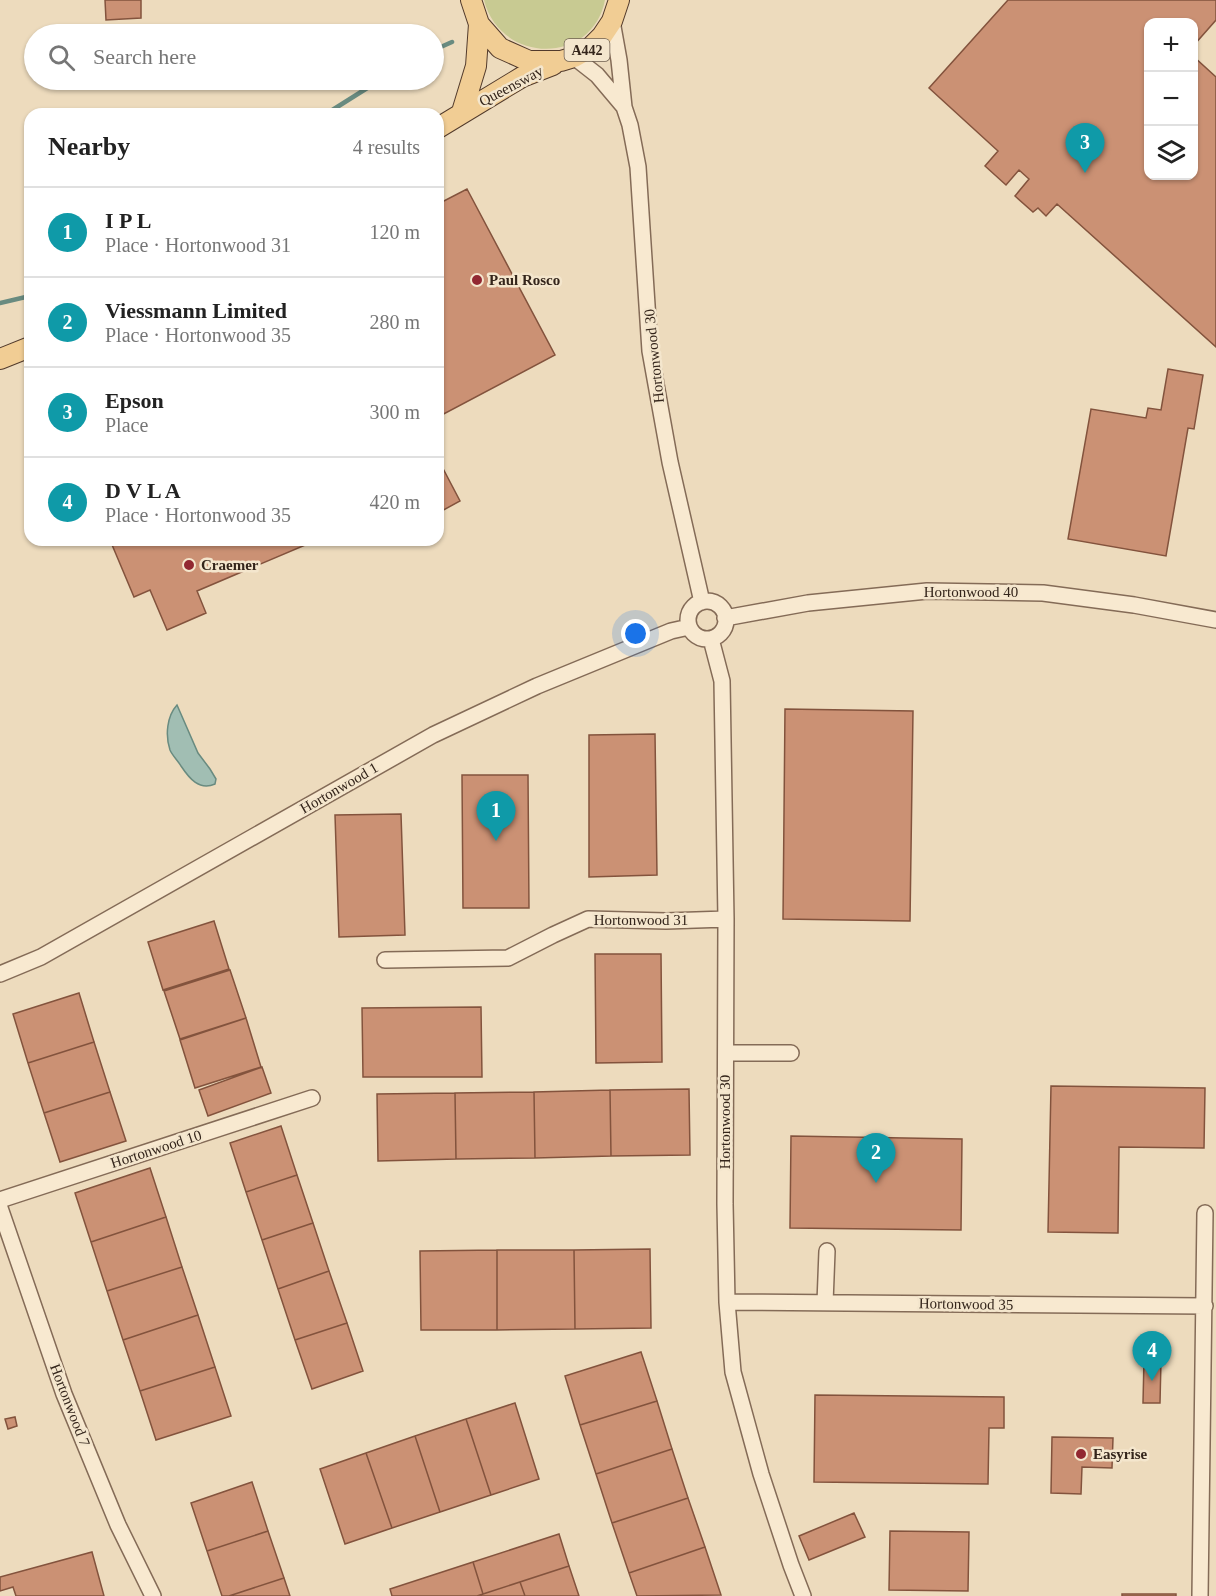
<!DOCTYPE html>
<meta charset="utf-8">
<style>
body{margin:0;font-family:"Times New Roman",serif;background:#f2f2f2;color:#222}
.controls{position:absolute;right:18px;top:18px;display:grid;overflow:hidden;border-radius:12px;box-shadow:0 2px 4px #0004}
.controls button{width:54px;height:54px;display:grid;place-items:center;padding:0;border:0;border-bottom:2px solid #e0e0e0;background:#fff;color:#222;font:30px sans-serif}
.you{position:absolute;left:636px;top:634px;width:21px;height:21px;margin:-15px;border:4px solid #fff;border-radius:50%;background:#1a73e8;box-shadow:0 0 0 9px #1a73e833}
.badge{display:grid;place-items:center;width:39px;height:39px;border-radius:50%;background:#922831;color:#fff;font-size:20px;font-weight:700}
.pin{position:absolute;translate:-50% -50px;filter:drop-shadow(0 2px 3px #0008)}
.pin::after{content:'';position:absolute;top:32px;width:21px;height:18px;background:inherit;clip-path:polygon(0 0,100% 0,50% 100%)}
.list{margin:0;padding:0;list-style:none}
h2{display:flex;justify-content:space-between;align-items:center;height:78px;margin:0;padding:0 24px;font-size:26px}
h2 small{font-size:20px;font-weight:400;color:#767676}
.list li{display:grid;grid-template-columns:39px 1fr auto;gap:18px;align-items:center;box-sizing:border-box;height:90px;padding:0 24px;border-top:2px solid #e0e0e0}
.list b{display:block;font-size:22px;white-space:nowrap}
.list p{margin:0;font-size:20px;white-space:nowrap;color:#767676}
.list em{font-size:20px;font-style:normal;color:#767676}
.icon{flex:none;width:33px;height:33px;fill:none;stroke:currentColor;stroke-width:2;stroke-linecap:round;stroke-linejoin:round}
.map{position:relative;flex:none;width:1216px;height:1596px;overflow:hidden}
.search{position:absolute;background:#fff;box-shadow:0 2px 4px #0004;left:24px;top:24px;width:420px;height:66px;display:flex;align-items:center;gap:15px;box-sizing:border-box;padding:0 21px;border-radius:33px;color:#767676;font-size:22px}
.panel{position:absolute;background:#fff;box-shadow:0 2px 4px #0004;left:24px;top:108px;width:420px;height:438px;border-radius:18px}
.map>svg:first-child{display:block}
.green{fill:#c8ca92}
.water{fill:#a1beb3;stroke:#698b80;stroke-width:1.5}
.lines{fill:none;stroke-linecap:round;stroke-linejoin:round}
.stream{stroke:#698b80;stroke-width:4.5}
.building{fill:#cb9174;stroke:#83533d;stroke-width:1.5}
.minor-casing{stroke:#846b57;stroke-width:18}
.major-casing{stroke:#523a2b;stroke-width:22}
.minor{stroke:#f8e9d0;stroke-width:15}
.major{stroke:#f1cd94;stroke-width:20}
.poi-dot{fill:#922831;stroke:#f4e6cd;stroke-width:2}
.labels{text-anchor:middle;dominant-baseline:central;stroke-width:5;stroke-linejoin:round;paint-order:stroke}
.shield{fill:#f4e6cd;stroke:#6e5f50;stroke-width:1.5}
.shield-label{font-size:14px;font-weight:bold;fill:#34251b}
.street-label{font-size:15px;fill:#34251b;stroke:#f4e6cd}
.poi-label{font-size:15px;font-weight:bold;fill:#34251b;stroke:#f4e6cd;text-anchor:start}
</style>
<div class="map">
<svg width="1216" height="1596" viewBox="0 0 1216 1596">
<rect width="100%" height="100%" fill="#eddbbd"/>
<path class="green" d="M484,0h121c-13,66 -105,64 -121,0z"/>
<path class="water" d="M177,705l21,48 12,16 6,10 -1,5c-16,7 -26,-6 -34,-18 -3,-5 -9,-11 -11,-16 -5,-15 -3,-34 7,-45z"/>
<g class="lines">
<path class="stream" d="M434,50l18,-8
M326,114l54,-34
M0,303l30,-7"/>
</g>
<path class="building" d="M105,0h36v18l-35,2z
M1008,0h208v20l-22,25v-23h-46v154h46v-119l22,20v270l-159,-143 -11,12 -8,-8 -5,4 -18,-16 14,-17 -10,-9 -13,15 -21,-19 13,-15 -69,-63z
M467,189l88,166 -117,62v-213z
M1168,369l35,6 -9,54 -6,-1 -22,128 -98,-17 23,-130 55,9 2,-10 13,2z
M438,459l22,42 -22,12z
M110,540h207l-120,51 9,22 -39,17 -17,-40 -16,7z
M785,709l128,2 -3,210 -127,-2z
M655,734l2,141 -68,2v-142z
M462,775h66l1,133h-66z
M401,814l4,121 -66,2 -4,-122z
M214,921l15,48 -66,21 -15,-48z
M595,954h66l1,108 -66,1z
M230,970l16,48 -66,21 -16,-48z
M79,993l15,49 -66,21 -15,-49z
M481,1007l1,70h-119l-1,-69z
M246,1018l15,49 -66,21 -15,-48z
M94,1042l16,50 -66,21 -16,-50z
M262,1067l9,26 -63,23 -9,-26z
M1051,1086l154,2 -1,60 -85,-1 -1,86 -70,-1z
M689,1089l1,66 -79,1 -1,-66z
M610,1090l1,66 -76,2 -1,-66z
M110,1092l16,49 -66,21 -16,-49z
M534,1092l1,66 -79,1 -1,-66z
M455,1093l1,66 -78,2 -1,-67z
M281,1126l16,49 -51,17 -16,-49z
M791,1136l171,3 -1,91 -171,-2z
M150,1168l16,49 -75,25 -16,-49z
M297,1175l16,48 -51,17 -16,-48z
M166,1217l16,50 -75,24 -16,-49z
M313,1223l16,48 -51,18 -16,-49z
M650,1249l1,79 -76,1 -1,-79z
M497,1250h77l1,79 -78,1z
M497,1250v80h-76l-1,-79z
M182,1267l16,48 -75,25 -16,-49z
M329,1271l18,52 -52,17 -17,-51z
M198,1315l17,52 -75,24 -17,-51z
M347,1323l16,48 -51,18 -17,-49z
M641,1352l16,49 -77,24 -15,-49z
M1144,1360h17l-1,43h-17z
M215,1367l16,49 -75,24 -16,-49z
M815,1395l189,2v31h-15l-1,56 -174,-2z
M657,1401l15,48 -76,25 -16,-49z
M515,1403l24,76 -48,16 -25,-76z
M15,1417l2,9 -9,3 -3,-10z
M466,1419l25,76 -51,17 -25,-76z
M415,1436l25,76 -48,16 -26,-75z
M1052,1437l61,1 -1,30 -30,-1 -1,27 -30,-1z
M672,1449l16,49 -76,25 -16,-49z
M366,1453l26,75 -47,16 -25,-75z
M252,1482l16,49 -61,20 -16,-48z
M688,1498l17,49 -76,26 -17,-50z
M854,1513l11,24 -56,23 -10,-24z
M268,1531l16,47 -55,18h-7l-15,-45z
M890,1531l79,1 -1,59 -79,-1z
M559,1534l10,32 -86,28 -10,-32z
M705,1547l16,48 -84,1 -8,-23z
M92,1552l12,44h-88l-3,-9 -13,4v-14z
M473,1562l10,32 -6,2h-85l-2,-7z
M569,1566l10,30h-54l-5,-14z
M284,1578l6,18h-61z
M520,1582l5,14h-48l6,-2z
M1122,1594h54v2h-54z"/>
<g class="lines">
<g class="minor-casing">
<path id="minor" d="M612,21l7,39 5,47 6,18 8,42 12,184 20,111 32,140
M574,57l23,18 27,32
M688 620a19 19 0 1 1 38 0a19 19 0 1 1-38 0Z
M725,618l83,-15 119,-12 116,2 91,12 82,15
M711,639l11,42 4,238 -1,285 2,98 6,70 28,102 30,91 12,31
M385,960l123,-2 45,-23 35,-16 78,2 60,-2
M0,974l41,-17 392,-222 104,-49 134,-55 18,-4
M726,1053h65
M0,1200l312,-102
M0,1208l64,186 54,131 35,71
M727,1302l478,4
M825,1303l2,-52
M1200,1596l5,-383"/>
</g>
<g class="major-casing">
<path id="major" d="M471,0l8,24 21,24 29,13h32l13,-4 16,-9 12,-12 10,-15 7,-21
M462,112l14,-46 3,-42
M438,128l84,-51 31,-12
M0,359l30,-12"/>
</g>
<use href="#minor" class="minor"/>
<use href="#major" class="major"/>
</g>
<g class="poi-dot">
<circle cx="477" cy="280" r="6"/>
<circle cx="189" cy="565" r="6"/>
<circle cx="1081" cy="1454" r="6"/>
</g>
<g class="labels">
<rect class="shield" x="564.5" y="39" width="45" height="22" rx="4.5"/>
<g class="shield-label">
<text x="587" y="50">A442</text>
</g>
<g class="street-label">
<text transform="translate(511 86) rotate(-28)">Queensway</text>
<text transform="translate(654 356) rotate(-96)">Hortonwood 30</text>
<text x="971" y="592">Hortonwood 40</text>
<text transform="translate(339 788) rotate(-30)">Hortonwood 1</text>
<text x="641" y="920">Hortonwood 31</text>
<text transform="translate(725 1122) rotate(-90)">Hortonwood 30</text>
<text transform="translate(156 1149) rotate(-18)">Hortonwood 10</text>
<text transform="translate(966 1304) rotate(1)">Hortonwood 35</text>
<text transform="translate(70 1405) rotate(69)">Hortonwood 7</text>
</g>
<g class="poi-label">
<text x="489" y="280">Paul Rosco</text>
<text x="201" y="565">Craemer</text>
<text x="1093" y="1454">Easyrise</text>
</g>
</g>
</svg>
<div class="controls">
<button>+</button>
<button>−</button>
<button><svg class="icon" aria-label="layers" viewBox="0 0 24 24"><path d="M12 4l9 5-9 5-9-5zM3 14l9 5 9-5"/></svg></button>
</div>
<div class="you"></div>
<div class="pin badge" style="left:496px;top:841px;background:#0f9aa8">1</div>
<div class="pin badge" style="left:876px;top:1183px;background:#0f9aa8">2</div>
<div class="pin badge" style="left:1085px;top:173px;background:#0f9aa8">3</div>
<div class="pin badge" style="left:1152px;top:1381px;background:#0f9aa8">4</div>
<div class="search"><svg class="icon" aria-label="search" viewBox="0 0 24 24"><circle cx="10" cy="10" r="6"/><path d="M15 15l6 6"/></svg>Search here</div>
<section class="panel">
<h2>Nearby<small>4 results</small></h2>
<ul class="list">
<li><span class="badge" style="background:#0f9aa8">1</span><div><b>I P L</b><p>Place · Hortonwood 31</p></div><em>120 m</em></li>
<li><span class="badge" style="background:#0f9aa8">2</span><div><b>Viessmann Limited</b><p>Place · Hortonwood 35</p></div><em>280 m</em></li>
<li><span class="badge" style="background:#0f9aa8">3</span><div><b>Epson</b><p>Place</p></div><em>300 m</em></li>
<li><span class="badge" style="background:#0f9aa8">4</span><div><b>D V L A</b><p>Place · Hortonwood 35</p></div><em>420 m</em></li>
</ul>
</section>
</div>
